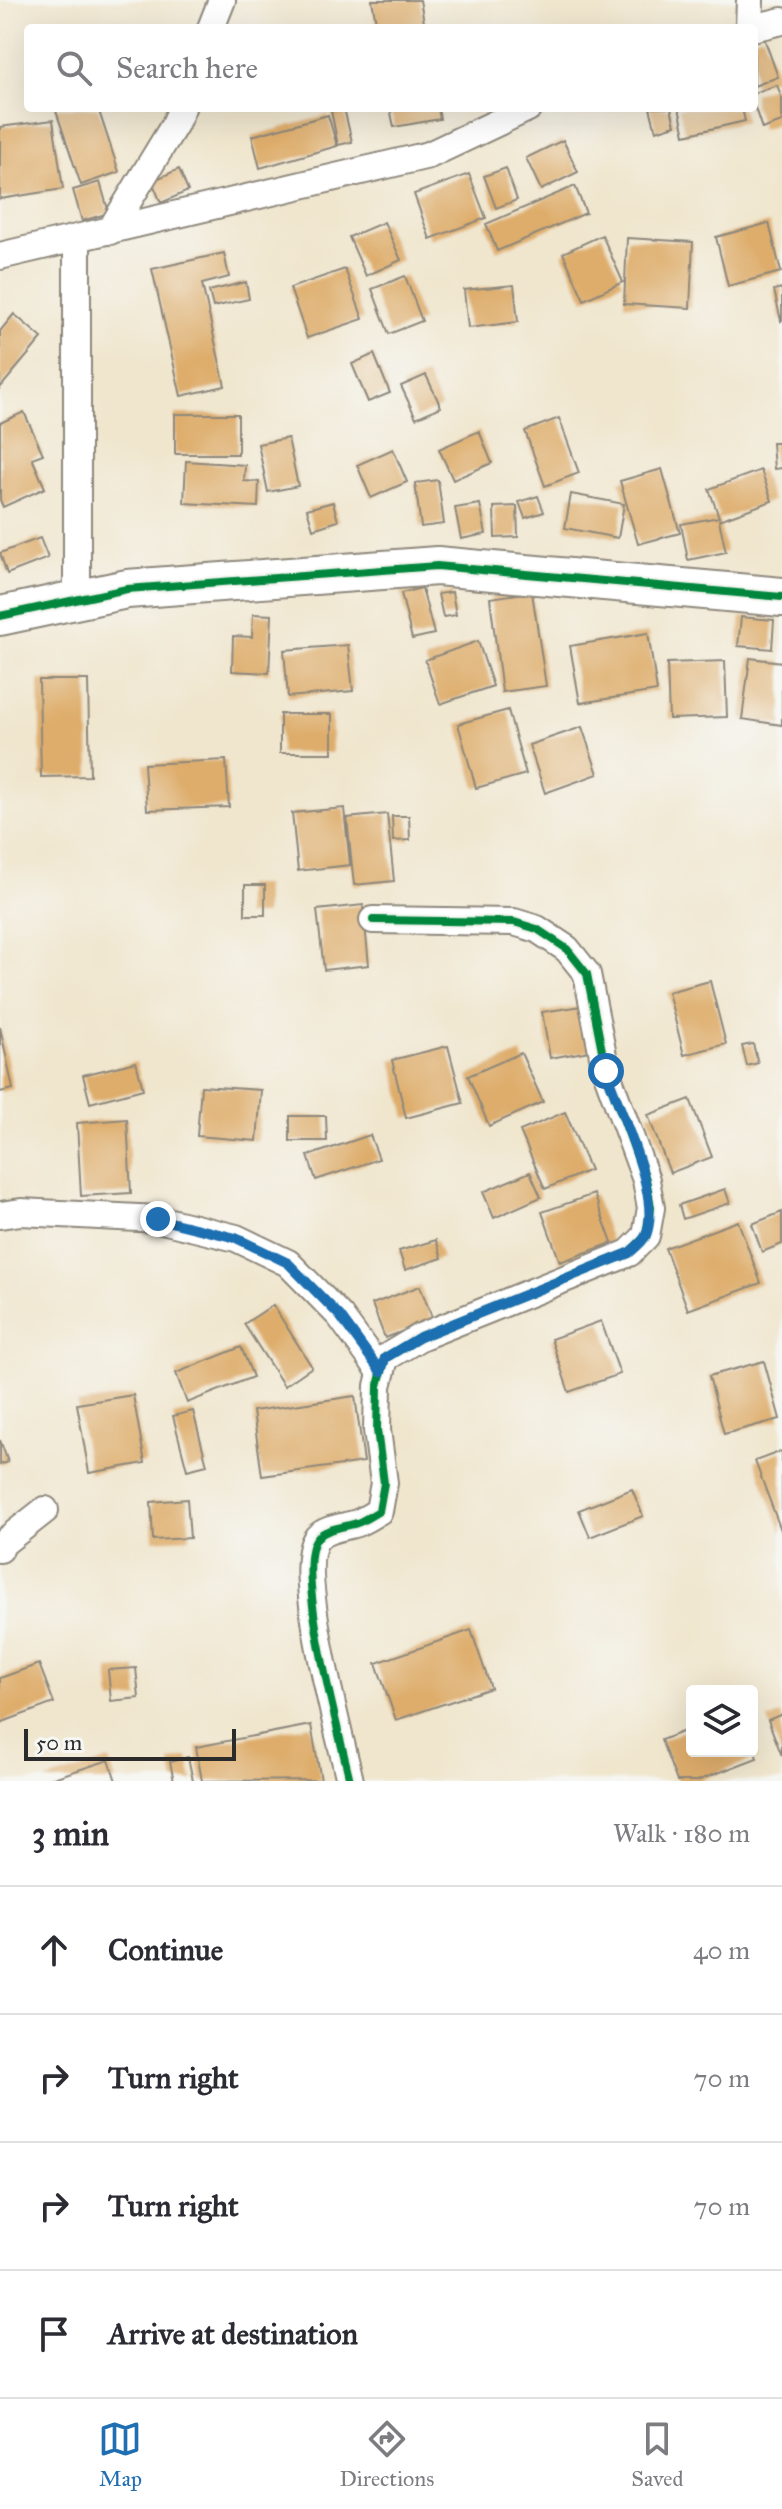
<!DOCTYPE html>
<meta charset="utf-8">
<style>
body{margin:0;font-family:"IM FELL Great Primer",serif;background:#f7f7f7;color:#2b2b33}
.controls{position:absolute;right:24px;bottom:24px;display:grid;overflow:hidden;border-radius:8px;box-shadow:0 8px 32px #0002}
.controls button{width:72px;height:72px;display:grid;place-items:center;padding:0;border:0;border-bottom:2px solid #e1e1e2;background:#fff;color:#2b2b33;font:40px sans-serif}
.scale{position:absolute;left:24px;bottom:20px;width:212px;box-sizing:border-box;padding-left:8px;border:4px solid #2b2b2b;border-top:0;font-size:22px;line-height:28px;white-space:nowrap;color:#2b2b2b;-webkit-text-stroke:6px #f6f6f2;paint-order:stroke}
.stop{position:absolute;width:24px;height:24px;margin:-18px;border:6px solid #1f6fb2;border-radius:50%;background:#fff}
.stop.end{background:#1f6fb2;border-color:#fff;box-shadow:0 2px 8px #0008}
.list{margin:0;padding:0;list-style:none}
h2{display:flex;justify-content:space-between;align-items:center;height:104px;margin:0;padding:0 32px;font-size:34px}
h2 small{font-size:26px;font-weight:400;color:#7c7c81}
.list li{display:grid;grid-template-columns:52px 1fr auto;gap:24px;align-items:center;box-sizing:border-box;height:128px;padding:0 32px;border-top:2px solid #e1e1e2}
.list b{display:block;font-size:30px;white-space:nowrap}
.list em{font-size:26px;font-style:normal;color:#7c7c81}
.icon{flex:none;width:44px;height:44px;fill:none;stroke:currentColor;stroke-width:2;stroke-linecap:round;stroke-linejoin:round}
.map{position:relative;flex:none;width:782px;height:1781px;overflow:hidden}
.search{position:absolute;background:#fff;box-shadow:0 8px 32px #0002;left:24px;right:24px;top:24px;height:88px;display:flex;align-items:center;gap:20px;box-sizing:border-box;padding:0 28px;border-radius:8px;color:#7c7c81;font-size:30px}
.sheet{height:616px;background:#fff}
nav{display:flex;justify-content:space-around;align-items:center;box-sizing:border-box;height:112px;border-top:2px solid #e1e1e2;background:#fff;font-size:22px;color:#7c7c81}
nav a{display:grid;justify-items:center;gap:4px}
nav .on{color:#1f6fb2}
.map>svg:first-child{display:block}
.building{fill:#dead6c}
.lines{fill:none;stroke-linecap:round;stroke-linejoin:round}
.street-casing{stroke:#8e887c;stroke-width:30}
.secondary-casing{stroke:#8e887c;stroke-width:42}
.street{stroke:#fff;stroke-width:26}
.secondary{stroke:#fff;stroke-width:38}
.cycleway-casing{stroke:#f6f6f2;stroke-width:13}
.cycleway{stroke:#00873e;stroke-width:8}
.route{stroke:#1f6fb2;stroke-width:10}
</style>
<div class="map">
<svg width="782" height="1781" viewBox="0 0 782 1781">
<rect width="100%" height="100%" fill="#f6f6f2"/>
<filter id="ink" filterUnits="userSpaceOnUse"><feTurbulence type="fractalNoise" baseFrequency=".0125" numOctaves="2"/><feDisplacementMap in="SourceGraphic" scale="16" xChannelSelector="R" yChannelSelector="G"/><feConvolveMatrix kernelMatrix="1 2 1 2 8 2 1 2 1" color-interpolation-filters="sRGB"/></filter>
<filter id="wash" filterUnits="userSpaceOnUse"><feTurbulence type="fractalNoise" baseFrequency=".006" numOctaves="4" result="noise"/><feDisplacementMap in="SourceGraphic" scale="32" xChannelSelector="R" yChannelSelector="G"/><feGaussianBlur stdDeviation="1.8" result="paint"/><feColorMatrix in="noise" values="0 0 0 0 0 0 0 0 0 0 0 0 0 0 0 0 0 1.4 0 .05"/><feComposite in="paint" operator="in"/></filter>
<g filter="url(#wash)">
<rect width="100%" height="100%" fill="#f0e6ce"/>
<g id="blocks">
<path class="building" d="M372,0h48l5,28h-48z
M763,35l15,42 -24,9v-48z
M777,85l5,14v23l-20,7 -8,-24v-12z
M55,108h43l21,64 -38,13z
M344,108l8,34 -14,3 -7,-34z
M390,108h48l2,11 -46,8z
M650,108h21l4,17 -19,6z
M679,108h63l3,13 -60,14z
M328,115l9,31 -77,22 -8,-32z
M53,120l10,69 -63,10v-72z
M563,140l15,32 -37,18 -15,-32z
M506,168l11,32 -21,8 -12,-32z
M179,169l9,22 -27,12 -9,-22z
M469,174l17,44 -56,21 -16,-45z
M100,182l9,31 -27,8 -9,-31z
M575,186l11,27 -89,38 -11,-27z
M384,222l17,38 -35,16 -17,-39z
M769,223l12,49 -53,14 -12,-49z
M602,235l21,47 -39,18 -21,-47z
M627,238l66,4 -3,66 -66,-4z
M224,253l5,24 -27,7 23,102 -44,10 -29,-127z
M345,269l18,50 -56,19 -17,-50z
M405,276l17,45 -33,13 -17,-45z
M246,282l3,17 -36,8 -4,-16z
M514,285l4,37 -50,6 -4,-38z
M782,288v32l-1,1 -7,-31z
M14,314l28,24 -42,50v-57z
M374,354l16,39 -22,9 -16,-38z
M426,375l15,32 -25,11 -15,-32z
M24,412l19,42 -11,4 13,30 -42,19 -3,-7v-77z
M175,414h63v40h-63z
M559,418l20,55 -34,13 -20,-55z
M479,431l13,32 -39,17 -14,-31z
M288,438l10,48 -30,6 -10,-48z
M772,443h10v25l-8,1z
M393,449l14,33 -36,16 -14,-33z
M186,461l59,4 -1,16 15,1 -1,25 -74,-4z
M662,469l18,64 -42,11 -18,-63z
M761,470l11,31 -53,19 7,32 -38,8 -7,-36 38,-7 -10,-28z
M438,480l6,44 -23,3 -6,-44z
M571,494l53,10 -6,34 -53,-10z
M538,496l6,16 -19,6 -6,-16z
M333,502l5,19 -25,8 -6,-20z
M480,504l6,30 -25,5 -6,-31z
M517,506l1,31 -23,1 -1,-31z
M40,538l8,20 -41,16 -7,-21z
M422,588l12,46 -22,5 -11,-46z
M452,592l4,23 -13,2 -5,-23z
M532,592l14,94 -44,6 -12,-94z
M253,614l19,1 -3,58 -37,-2 1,-35 19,1z
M741,617l33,3 -2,29 -34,-3z
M648,633l9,58 -77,12 -10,-57z
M478,641l15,45 -53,18 -15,-44z
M348,645l5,46 -65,6 -4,-47z
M750,658l32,4v63l-40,-6z
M725,661l2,56 -58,2 -2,-56z
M39,680h49l2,96 -49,1z
M508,710l18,64 -50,14 -18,-64z
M280,714h52v39h-52z
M582,727l16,47 -53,19 -16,-48z
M226,760l3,47 -82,3 -3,-46z
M344,808l6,57 -52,6 -6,-58z
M387,814l7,67 -40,4 -7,-67z
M392,816h17l1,24 -17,1z
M245,885h20v30h-20z
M363,905l6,60 -45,5 -7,-60z
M710,981l16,63 -42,11 -16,-63z
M582,1006l8,45 -40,7 -8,-46z
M0,1027l13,62 -13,3z
M753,1044l5,19 -11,3 -5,-20z
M448,1046l15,57 -57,15 -14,-58z
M521,1053l22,49 -54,24 -21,-50z
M136,1062l7,27 -53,14 -7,-28z
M201,1086l60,4 -4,51 -60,-5z
M690,1099l22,58 -42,16 -22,-58z
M565,1112l25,58 -45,19 -25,-58z
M290,1116h36l1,25h-37z
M127,1119l4,74 -50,3 -4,-73z
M370,1135l9,24 -63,21 -8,-24z
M530,1172l11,25 -47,21 -11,-26z
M725,1189l5,14 -47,16 -4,-14z
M594,1194l18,49 -52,19 -18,-50z
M782,1212v32l-20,8 -10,-28z
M738,1221l23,62 -73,27 -23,-62z
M436,1240l6,18 -37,12 -6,-19z
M420,1286l13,34 -48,18 -13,-34z
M273,1305l39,62 -28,19 -40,-62z
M601,1321l19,53 -51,18 -18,-53z
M241,1347l12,30 -66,26 -11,-30z
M764,1361l16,58 -56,15 -15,-58z
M133,1395l12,68 -56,10 -12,-69z
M355,1396l9,66 -102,14 -9,-65z
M193,1411l14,54 -20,5 -14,-54z
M0,1440l8,22 -8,3z
M782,1451v82l-27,-72z
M632,1489l11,27 -53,21 -11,-27z
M187,1499l3,39 -37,2 -2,-38z
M471,1630l20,58 -95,32 -20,-57z
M39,1664l15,39 -54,20v-45z
M136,1668l3,30 -28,3 -3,-31z
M782,1714v42l-14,-36z
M311,1725l10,55 -119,1 -6,-34z
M692,1728v23h60v-6l5,13 -60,23h-20l-16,-41z
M188,1757l5,24h-19l-4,-19z
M109,1760l7,21h-69v-1z"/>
</g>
</g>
<g filter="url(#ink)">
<use href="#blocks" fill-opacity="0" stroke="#8e887c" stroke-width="2"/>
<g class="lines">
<g class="street-casing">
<path id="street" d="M211,28l11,-28
M749,28l1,-28
M752,28l30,-7
M110,231l65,-107 7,-16
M77,239v362
M0,256l429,-101 99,-47
M0,1215l21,-3 137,7 78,19 52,25 52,53 41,56
M0,1549l3,-6 42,-33
M350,1781c-9,-42 -57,-213 -33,-243 9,-10 29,-11 40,-15 8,-3 15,-8 22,-12l5,-28 -7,-53 1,-44 7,-28 35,-21 209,-84 17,-17 5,-28 -5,-28 -40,-109 -19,-97 -20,-25 -30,-20 -23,-7 -141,-2"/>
</g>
<g class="secondary-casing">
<path id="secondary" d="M0,616l127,-27 310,-23 345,31"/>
</g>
<use href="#street" class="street"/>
<use href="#secondary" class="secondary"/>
<g class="cycleway-casing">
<path id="cycleway" d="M0,616l127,-27 310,-23 345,31
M350,1781c-9,-42 -57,-213 -33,-243 9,-10 29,-11 40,-15 8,-3 15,-8 22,-12l5,-28 -7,-53 1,-44 7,-28 35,-21 209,-84 17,-17 5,-28 -5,-28 -40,-109 -19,-97 -20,-25 -30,-20 -23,-7 -141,-2"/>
</g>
<use href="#cycleway" class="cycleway"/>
</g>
</g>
<g class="lines" filter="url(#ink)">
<path class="route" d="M158,1219l78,19 52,25 52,53 41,56 4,-14 35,-21 209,-84c6,-5 15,-12 17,-18 16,-38 -27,-125 -40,-164"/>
</g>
</svg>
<div class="controls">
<button><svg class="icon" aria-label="layers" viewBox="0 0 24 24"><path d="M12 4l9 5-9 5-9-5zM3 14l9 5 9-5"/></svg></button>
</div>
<div class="scale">50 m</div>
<div class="stop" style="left:606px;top:1071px"></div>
<div class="stop end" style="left:158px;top:1219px"></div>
<div class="search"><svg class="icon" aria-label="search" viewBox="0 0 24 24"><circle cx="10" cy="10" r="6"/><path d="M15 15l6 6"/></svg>Search here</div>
</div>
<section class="sheet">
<h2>3 min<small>Walk · 180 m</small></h2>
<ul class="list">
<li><svg class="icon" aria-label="ahead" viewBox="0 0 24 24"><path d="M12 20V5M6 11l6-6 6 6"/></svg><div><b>Continue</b></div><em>40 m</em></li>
<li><svg class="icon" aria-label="right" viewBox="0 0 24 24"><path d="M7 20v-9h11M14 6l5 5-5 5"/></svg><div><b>Turn right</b></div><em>70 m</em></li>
<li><svg class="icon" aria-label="right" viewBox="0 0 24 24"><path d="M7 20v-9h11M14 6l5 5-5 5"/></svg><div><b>Turn right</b></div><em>70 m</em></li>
<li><svg class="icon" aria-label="arrive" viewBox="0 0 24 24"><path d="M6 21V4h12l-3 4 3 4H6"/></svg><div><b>Arrive at destination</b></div></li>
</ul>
</section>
<nav>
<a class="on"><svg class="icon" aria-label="map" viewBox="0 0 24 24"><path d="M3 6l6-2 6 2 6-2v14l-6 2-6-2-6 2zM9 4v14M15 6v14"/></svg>Map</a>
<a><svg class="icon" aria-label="directions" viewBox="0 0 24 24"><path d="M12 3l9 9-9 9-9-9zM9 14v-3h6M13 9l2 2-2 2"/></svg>Directions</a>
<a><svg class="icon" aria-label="saved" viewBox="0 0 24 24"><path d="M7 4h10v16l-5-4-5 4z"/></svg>Saved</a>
</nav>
